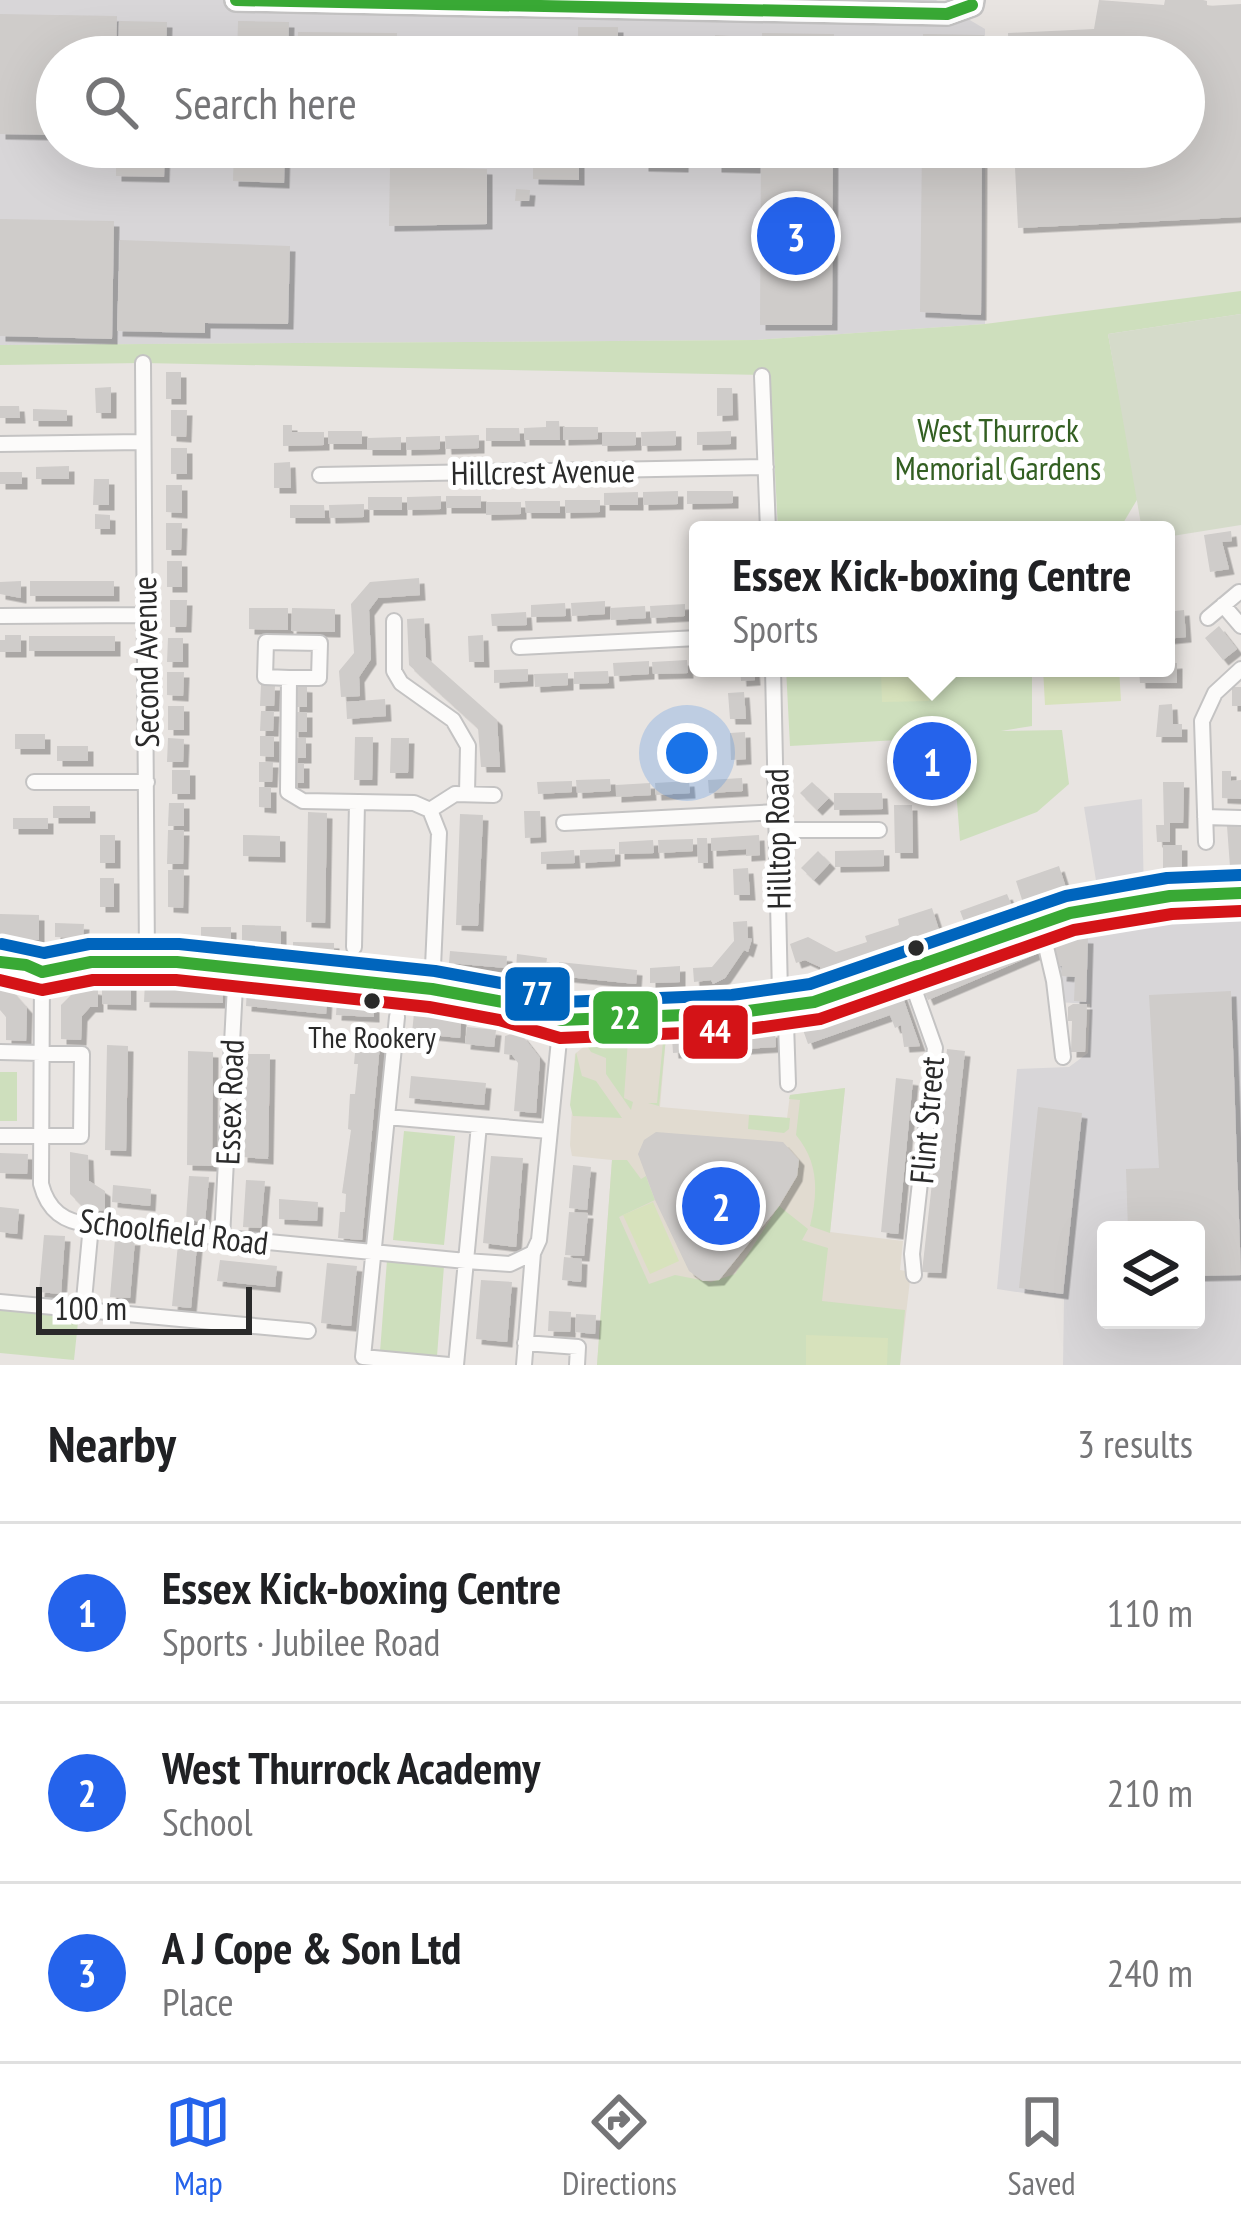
<!DOCTYPE html>
<meta charset="utf-8">
<style>
body{margin:0;font-family:"PT Sans Narrow",sans-serif;background:#f6f6f6;color:#202124}
.controls{position:absolute;right:36px;bottom:36px;display:grid;overflow:hidden;border-radius:12px;box-shadow:0 12px 48px #0002}
.controls button{width:108px;height:108px;display:grid;place-items:center;padding:0;border:0;border-bottom:3px solid #e0e0e0;background:#fff;color:#202124;font:60px sans-serif}
.scale{position:absolute;left:36px;bottom:30px;width:216px;box-sizing:border-box;padding-left:12px;border:6px solid #2a2a2a;border-top:0;font-size:33px;line-height:42px;white-space:nowrap;color:#2a2a2a;-webkit-text-stroke:9px #fff;paint-order:stroke}
.you{position:absolute;left:687px;top:753px;width:42px;height:42px;margin:-30px;border:9px solid #fff;border-radius:50%;background:#1a73e8;box-shadow:0 0 0 18px #1a73e833}
.badge{display:grid;place-items:center;width:78px;height:78px;border-radius:50%;background:#2563eb;color:#fff;font-size:39px;font-weight:700}
.pin{position:absolute;translate:-50% -50%;border:6px solid #fff;box-shadow:0 3px 12px #0006}
.popup{position:absolute;left:689px;top:521px;width:486px;height:156px;box-sizing:border-box;display:grid;place-content:center;border-radius:12px;background:#fff;filter:drop-shadow(0 3px 9px #0005);font-size:39px;white-space:nowrap;color:#757577}
.popup b{font-size:45px;color:#202124}
.popup::after{content:'';position:absolute;left:50%;top:100%;margin-left:-24px;border:24px solid transparent;border-top-color:#fff}
.list{margin:0;padding:0;list-style:none}
h2{display:flex;justify-content:space-between;align-items:center;height:156px;margin:0;padding:0 48px;font-size:51px}
h2 small{font-size:39px;font-weight:400;color:#757577}
.list li{display:grid;grid-template-columns:78px 1fr auto;gap:36px;align-items:center;box-sizing:border-box;height:180px;padding:0 48px;border-top:3px solid #e0e0e0}
.list b{display:block;font-size:45px;white-space:nowrap}
.list p{margin:0;font-size:39px;white-space:nowrap;color:#757577}
.list em{font-size:39px;font-style:normal;color:#757577}
.icon{flex:none;width:66px;height:66px;fill:none;stroke:currentColor;stroke-width:2;stroke-linecap:round;stroke-linejoin:round}
.map{position:relative;flex:none;width:1241px;height:1365px;overflow:hidden}
.search{position:absolute;background:#fff;box-shadow:0 12px 48px #0002;left:36px;right:36px;top:36px;height:132px;display:flex;align-items:center;gap:30px;box-sizing:border-box;padding:0 42px;border-radius:66px;color:#757577;font-size:45px}
.sheet{height:696px;background:#fff}
nav{display:flex;justify-content:space-around;align-items:center;box-sizing:border-box;height:168px;border-top:3px solid #e0e0e0;background:#fff;font-size:33px;color:#757577}
nav a{display:grid;justify-items:center;gap:6px}
nav .on{color:#2563eb}
.map>svg:first-child{display:block}
.industrial{fill:#d8d6d8;fill-rule:evenodd}
.education{fill:#e1dbd0}
.green{fill:#cedfbd}
.cemetery{fill:#d5dbca}
.pitch{fill:#d7e2bc}
.building{fill:#cfccca;filter:url(#shadow)}
.lines{fill:none;stroke-linecap:round;stroke-linejoin:round}
.street-casing{stroke:#c4c3c3;stroke-width:18}
.secondary-casing{stroke:#c4c3c3;stroke-width:26}
.street{stroke:#fcfbfa;stroke-width:14}
.secondary{stroke:#fcfbfa;stroke-width:21}
.bus-1-casing{stroke:#fff;stroke-width:21}
.bus-2-casing{stroke:#fff;stroke-width:21}
.bus-3-casing{stroke:#fff;stroke-width:21}
.bus-1{stroke:#39a935;stroke-width:12}
.bus-2{stroke:#d41317;stroke-width:12}
.bus-3{stroke:#0065bd;stroke-width:12}
.bus-dot{fill:#2a2a2a;stroke:#fff;stroke-width:4.5}
.labels{text-anchor:middle;dominant-baseline:central;stroke-width:10;stroke-linejoin:round;paint-order:stroke}
.bus-label{font-size:30px;fill:#2a2a2a;stroke:#fff}
.park-label{font-size:33px;fill:#335f22;stroke:#fff}
.street-label{font-size:33px;fill:#2a2a2a;stroke:#fff}
.line-badge{stroke:#fff;stroke-width:4.5}
.badge-label{font-size:33px;text-anchor:middle;font-weight:bold;fill:#fff}
</style>
<div class="map">
<svg width="1241" height="1365" viewBox="0 0 1241 1365">
<defs>
<filter id="shadow"><feDropShadow dx="5.5" dy="5.5" stdDeviation="0" flood-color="#0004"/></filter>
</defs>
<rect width="100%" height="100%" fill="#e8e4e1"/>
<path class="industrial" d="M0,0h936l49,29v28h-928v90h928v177l-229,16 -756,5z
M1142,799l2,100 97,-5v471h-178l1,-66 -67,-10 20,-220 52,-2 19,-14 2,-49 -33,-2 -17,-81 60,-16 -16,-98zM1106,1230h90v90h-90z"/>
<path class="education" d="M595,1037h71l-6,70 127,11 3,-23 55,-7 -15,144 73,9 -3,29 11,2 -11,93h-303l15,-205 -40,-4 -2,-11 5,-91z"/>
<path class="green" d="M1241,291v23l-133,20 30,164 -19,32h-341l-8,-155 -627,-12 -143,2v-20l756,-5 229,-16z
M786,668h246v58l-31,5 61,-1 7,54 -32,28 -77,29 -8,-104 -162,9z
M595,1037h71l-7,69 -11,-3h9l6,-61 -35,-2 -4,58 9,4 -2,8 -25,-36v-16l-15,-6 -5,-8z
M576,1052l6,24 14,5 26,37 -49,-2 -3,-11z
M0,1072h17v49h-17z
M845,1088l-15,145 -20,-7c8,-34 9,-63 -14,-91l4,-35 -11,-1 1,-4z
M749,1115l41,3 -1,11 -5,4 -36,-4z
M404,1131l51,5 -11,109 -51,-5z
M612,1160h15l14,19 5,-3 9,24 -36,17 30,67 26,-9 36,7 24,-8 44,-68 29,23 -6,11 26,8 -6,53 83,9 -5,55h-303z
M387,1260l57,6 -7,90 -57,-4z
M0,1310l73,5 5,7 -4,38 -74,-7z"/>
<path class="cemetery" d="M1241,314v211l-75,12v-7h-24l-34,-196z"/>
<path class="pitch" d="M1043,668h76l2,33 -76,4z
M927,670l2,31 -47,1 -1,-30z
M653,1202l26,59 -29,13 -27,-59z
M806,1335l82,3 -1,27h-81z"/>
<path class="building" d="M1099,0l65,5 1,-5h38l4,1v5l34,-2v213l-223,11 -4,-81h170v-90h-175l-1,-24 86,-4z
M0,14l117,2 -1,41h-59v78l-57,-1z
M119,21l48,1 -1,35h-48z
M238,21l51,1 -1,35h-51z
M578,27h40v18l-40,-2z
M298,32l99,1 -1,24h-99z
M762,33l72,1 -1,23h-71z
M923,34l61,1 -1,22h-60z
M715,35l31,2v12l-31,-2z
M535,47l46,1v9h-46z
M116,147h49l-1,30 -48,-1z
M234,147h51l-1,36 -51,-2z
M300,147h111v13l-111,-1z
M533,147h46v33l-46,-1z
M643,147h41l-1,20 -40,-1z
M716,147h41l-1,21 -40,-1z
M761,147h72l-1,178h-72z
M922,147h60l-1,168 -61,-3z
M390,166l97,3v55l-98,2z
M516,189l14,1 -1,11h-14z
M0,219l114,2 -2,118 -112,-3z
M120,240l170,6 -2,78 -83,-1v10l-88,-2z
M166,372h15v27h-15z
M111,387v26h-15l-1,-25z
M717,388h15l1,27 -16,1z
M0,406h19l1,12h-20z
M33,409l34,1v11h-34z
M171,410h16l-1,27 -15,-1z
M546,421h13l1,19h-36v-12l22,-1z
M283,425h9v7h32v13l-41,1z
M563,427h35v12l-35,1z
M486,428h33l1,13h-34z
M328,431h34v13h-34z
M676,431v14l-34,1 -1,-14z
M731,431v13l-34,1v-13z
M602,432h34v13l-34,1z
M479,435v13l-33,1 -1,-13z
M440,436v13l-34,1v-13z
M401,437v13h-34v-12z
M171,448h16v26h-16z
M290,462l1,26h-17v-25z
M69,466v13h-33v-12z
M0,472h22v12h-22z
M94,479h15v26h-16z
M166,485h16v28l-16,-1z
M678,491v13l-35,1v-13z
M687,491h46v12l-46,1z
M638,492v13h-34v-12z
M441,496v13l-34,1v-13z
M446,496h35v12h-35z
M368,497h34v13h-34z
M565,500h35v12l-35,1z
M525,501h35v12h-34z
M486,502h35v12l-35,1z
M364,504v13l-34,1 -1,-13z
M290,505h34l1,13h-35z
M95,514l15,1v14h-15z
M722,521h16v9h-16z
M166,523h16l-1,27h-15z
M1231,531l1,10 -10,1 7,27 -19,3 -6,-37z
M167,561h15v26h-15z
M419,578l1,17 -42,3 -9,12 2,49 -12,18 1,19 -19,1 -2,-26 15,-18 -3,-49 19,-22z
M21,581v17l-21,-4v-12z
M30,581h84v15h-84z
M170,600h17l-1,27h-16z
M605,601v13l-33,2 -1,-13z
M565,603l1,13 -35,1v-12z
M685,604v12l-34,2 -1,-12z
M645,606l1,12 -35,2 -1,-12z
M249,608h39v22l-39,-1z
M292,608l43,1v23l-44,-1z
M1184,610l2,27 -20,2v-27z
M526,612l1,13 -35,1 -1,-12z
M424,618l2,39 71,63 3,47h-19l-3,-39 -69,-63 -2,-46z
M1219,626l18,23 -14,11 -18,-22z
M5,635h16v17h-21v-12h5z
M483,635l1,27h-15l-1,-26z
M29,636h86v15h-86z
M168,638h15v24h-16z
M687,660l1,13 -35,1 -1,-12z
M649,661v13l-35,2 -1,-13z
M1177,663v20h-37l-1,-15h27v-4z
M740,668h14l1,12 -14,1z
M528,669v12l-34,2v-13z
M608,671l1,12 -35,1v-12z
M167,672h17l-1,24 -16,-1z
M568,673v12l-33,2 -1,-13z
M261,685h14l-1,21h-14z
M294,686l13,1v20h-13z
M1232,687h9v19h-9z
M744,692l2,27h-16l-2,-26z
M385,699l1,17 -39,3 -1,-17z
M1172,704l1,20h9v13h-26l3,-32z
M168,706h16v24h-16z
M261,711h13l-1,20h-13z
M293,712h14v20h-14z
M745,732l1,27 -15,1 -1,-27z
M15,734h30v15h-30z
M260,736h14v21l-14,-1z
M355,737h18l-1,43h-18z
M168,738l16,1 -1,23h-16z
M293,738h13v20h-14z
M391,738h18l-1,35h-18z
M57,746h31v15h-31z
M259,762h14l-1,20h-13z
M292,763h12v20h-12z
M172,770h18v24h-18z
M1222,771h9v10l10,-1v19l-19,-1z
M742,778l1,13 -34,2 -1,-13z
M610,779l1,12 -34,2 -1,-13z
M572,781v11l-34,2 -1,-12z
M689,781l1,12 -34,2 -1,-12z
M812,782l17,16 -12,12 -17,-17z
M1163,782h21l-1,41h-13v19h-13l-1,-17h8z
M650,783l1,12 -35,2v-12z
M259,787h12v21l-12,-1z
M834,793h48l1,16 -49,1z
M169,803h15v23h-16z
M894,805h18l1,48h-18z
M53,806h37v12h-37z
M524,811h16l1,26 -16,1z
M308,812l19,1 -2,110 -19,-1z
M460,814l23,1 -5,111 -22,-1z
M13,818h35v11h-35z
M1227,826h14v41h-11z
M168,830h16l-1,34h-16z
M100,835h15v28h-15z
M243,835l37,1v21l-37,-1z
M759,835l1,20 -14,1v-7l-35,2v-13z
M697,838h10l1,25h-10z
M693,839v12l-34,2 -1,-13z
M653,840l1,13 -35,1v-12z
M1163,845h19v29h-19z
M615,849v12l-35,2v-13z
M574,850l1,13 -34,1v-12z
M884,850v16l-49,1v-16z
M818,851l12,12 -16,17 -13,-12z
M1059,866l8,25 -43,15 -8,-25z
M748,868l2,27h-16l-1,-26z
M168,870h16l-1,38 -15,-1z
M100,878h14v29h-14z
M1007,894l5,12 -47,18 -5,-13z
M932,908l8,25 -34,11 2,4 -86,28 -2,-9 -15,-7 -9,3 -6,-19 18,-7 28,15 31,-10 -2,-6 34,-11 -1,-6z
M0,914l39,1v25l-39,-1z
M747,921l1,17 4,1 -4,13 -4,-2 -19,28 -12,6 -2,-4 -17,2 -1,-14 19,-1 22,-26 -1,-19z
M55,923l29,1 -1,14 -28,-1z
M242,925l39,1v18l-39,-1z
M201,927h30v16l-30,-1z
M1055,937l33,1 -2,64 -12,-1 1,-24 -14,-1 1,-10h-5l-3,-8z
M1029,938l7,16 -108,46 -7,-16z
M293,942l41,1v13l-41,-1z
M450,951l57,5 -1,12 -57,-5z
M517,954l30,4 -2,15 -29,-4z
M559,962l78,8 -1,14 -78,-8z
M680,966v16l-30,1v-15z
M145,982l77,2 1,19 -79,-1z
M102,984l29,1v20l-29,-1z
M0,986h7l20,22 -1,33 -20,-1v-23l-6,-7z
M79,987l19,3v17h-8l-8,9 -1,24 -20,-1v-34z
M247,989l80,7 -1,18 -80,-8z
M1231,991l10,284 -45,1v-46h-68l-2,-61 33,-1 -10,-173z
M901,992l19,54 -16,1 -3,-22 -6,3 -5,-13 -82,29 -6,-17z
M337,1000l37,3v14l-38,-2z
M1073,1004h14l-2,48h-14l1,-31h-4v-14z
M414,1013l47,5 -1,20 -48,-5z
M467,1027l29,3 -2,17 -29,-3z
M775,1032l1,15 -32,2v-16z
M740,1033l1,19 -37,2 -1,-19z
M512,1034l10,1 18,23 -4,55 -22,-2 4,-48 -6,-8 -8,-1 1,-18z
M699,1035l1,16 -27,2 -1,-16z
M356,1042l24,2 -18,196 -24,-2 2,-26h5l1,-18 -4,-1 9,-63 -3,-1 2,-35h5l3,-30h-4z
M107,1045l21,1 -2,105 -21,-1z
M947,1049l18,2 -24,222 -19,-1z
M188,1051l25,1 -1,114 -25,-1z
M244,1054h26l-2,105 -26,-2z
M411,1076l75,7 -2,22 -75,-7z
M896,1078l17,2 -15,154 -17,-2z
M1038,1107l44,6 -19,181 -44,-6z
M656,1132l127,10 16,18 -2,16 -18,30 -60,74 -16,1 -14,-10 -34,-71 -17,-46 6,-14z
M70,1152l18,3 1,26 16,10v19l-17,2 -18,-18z
M0,1153l28,1 -1,20 -27,-1z
M491,1156l32,2 -7,89 -33,-4z
M573,1165l18,2 -4,43 -18,-2z
M189,1176l20,1 -4,45 -19,-2z
M246,1180l19,1 -4,47 -18,-1z
M113,1185l38,4 -1,17 -38,-4z
M279,1199l39,3 -1,19 -38,-2z
M0,1207l19,2 -2,25 -17,-2z
M569,1212l19,1 -4,43 -19,-1z
M44,1235l21,1 -4,58 -22,-2z
M115,1239l20,1 -5,58 -20,-1z
M178,1244l19,2 -6,62 -19,-2z
M564,1257l18,2 -1,23 -19,-2z
M220,1260l57,6 -2,21 -58,-6z
M327,1263l30,3 -6,60 -30,-3z
M481,1280l31,2 -5,60 -31,-3z
M549,1311l22,1 -1,20 -22,-1z
M576,1314l20,1 -1,19 -20,-2z"/>
<g class="lines">
<g class="street-casing">
<path id="street" d="M143,363l4,597
M762,376l6,154
M0,444l142,-2
M320,475l446,-8
M1223,605l18,21
M0,616l143,-1
M1208,618l31,-26
M394,621v50l7,12 52,37 15,26 -1,47
M519,647l179,-9
M773,668l7,327 6,28 2,61
M289,678h30l1,-35 -54,-1 -1,35 24,1 -1,114 15,9 111,2 16,7
M34,782h113
M430,810l9,23 -7,156
M430,810l25,-16 39,1
M1205,817l36,1
M564,823l213,-11
M778,830h101
M1206,842l-4,-121 13,-28 26,-24
M1040,921l14,60 9,76
M354,947l3,-144
M907,969l28,79 -23,206 2,21
M42,972l-1,212c7,27 23,38 50,41l375,36 44,3 23,-11 6,-13 22,-220
M397,1017l-34,340 86,8
M0,1052l82,2 -1,82h-81
M387,1117l162,14
M222,1238l14,-272
M0,1302l308,29
M83,1311l8,-86
M525,1343l53,4 -1,18
M456,1365l23,-240
M524,1365l9,-112"/>
</g>
<g class="secondary-casing">
<path id="secondary" d="M236,0l711,14 25,-9 1,-5
M0,962l26,3 16,7 49,-10h86l255,27 71,13 58,18 173,-7 80,-11 256,-89 100,-17 71,-3"/>
</g>
<use href="#street" class="street"/>
<use href="#secondary" class="secondary"/>
<g class="bus-1-casing">
<path id="bus-1" d="M236,0l711,14 25,-9
M0,962l26,3 16,7 49,-10h86l255,27 71,13 58,18 173,-7 80,-11 256,-89 100,-17 71,-3"/>
</g>
<g class="bus-2-casing">
<path id="bus-2" d="M0,980l42,10 51,-10h83l253,27 70,13 61,18 175,-7 85,-12 254,-89 98,-16 69,-3"/>
</g>
<g class="bus-3-casing">
<path id="bus-3" d="M2,944l42,9 45,-9h90l256,27 71,13 57,18 169,-7 78,-11 256,-88 101,-18 73,-3"/>
</g>
<use href="#bus-1" class="bus-1"/>
<use href="#bus-2" class="bus-2"/>
<use href="#bus-3" class="bus-3"/>
</g>
<g class="bus-dot">
<circle cx="916" cy="948" r="10"/>
<circle cx="372" cy="1001" r="10"/>
</g>
<g class="labels">
<g class="bus-label">
<text x="372" y="1036">The Rookery</text>
</g>
<g class="park-label">
<text x="998" y="429">West Thurrock<tspan x="998" dy="38">Memorial Gardens</tspan></text>
</g>
<g class="street-label">
<text transform="translate(543 471) rotate(-1)">Hillcrest Avenue</text>
<text transform="translate(145 662) rotate(-91)">Second Avenue</text>
<text transform="translate(777 839) rotate(-91)">Hilltop Road</text>
<text transform="translate(229 1102) rotate(-88)">Essex Road</text>
<text transform="translate(926 1120) rotate(-85)">Flint Street</text>
<text transform="translate(174 1231) rotate(7)">Schoolfield Road</text>
</g>
</g>
<g class="line-badge">
<rect x="503" y="965" width="69" height="58" rx="12" fill="#0065bd"/>
<rect x="591" y="989" width="69" height="57" rx="12" fill="#39a935"/>
<rect x="681" y="1003" width="69" height="58" rx="12" fill="#d41317"/>
</g>
<g class="badge-label">
<text x="537" y="1005">77</text>
<text x="625" y="1029">22</text>
<text x="715" y="1043">44</text>
</g>
</svg>
<div class="controls">
<button><svg class="icon" aria-label="layers" viewBox="0 0 24 24"><path d="M12 4l9 5-9 5-9-5zM3 14l9 5 9-5"/></svg></button>
</div>
<div class="scale">100 m</div>
<div class="you"></div>
<div class="pin badge" style="left:932px;top:761px">1</div>
<div class="popup"><b>Essex Kick-boxing Centre</b>Sports</div>
<div class="pin badge" style="left:721px;top:1206px">2</div>
<div class="pin badge" style="left:796px;top:236px">3</div>
<div class="search"><svg class="icon" aria-label="search" viewBox="0 0 24 24"><circle cx="10" cy="10" r="6"/><path d="M15 15l6 6"/></svg>Search here</div>
</div>
<section class="sheet">
<h2>Nearby<small>3 results</small></h2>
<ul class="list">
<li><span class="badge">1</span><div><b>Essex Kick-boxing Centre</b><p>Sports · Jubilee Road</p></div><em>110 m</em></li>
<li><span class="badge">2</span><div><b>West Thurrock Academy</b><p>School</p></div><em>210 m</em></li>
<li><span class="badge">3</span><div><b>A J Cope &amp; Son Ltd</b><p>Place</p></div><em>240 m</em></li>
</ul>
</section>
<nav>
<a class="on"><svg class="icon" aria-label="map" viewBox="0 0 24 24"><path d="M3 6l6-2 6 2 6-2v14l-6 2-6-2-6 2zM9 4v14M15 6v14"/></svg>Map</a>
<a><svg class="icon" aria-label="directions" viewBox="0 0 24 24"><path d="M12 3l9 9-9 9-9-9zM9 14v-3h6M13 9l2 2-2 2"/></svg>Directions</a>
<a><svg class="icon" aria-label="saved" viewBox="0 0 24 24"><path d="M7 4h10v16l-5-4-5 4z"/></svg>Saved</a>
</nav>
